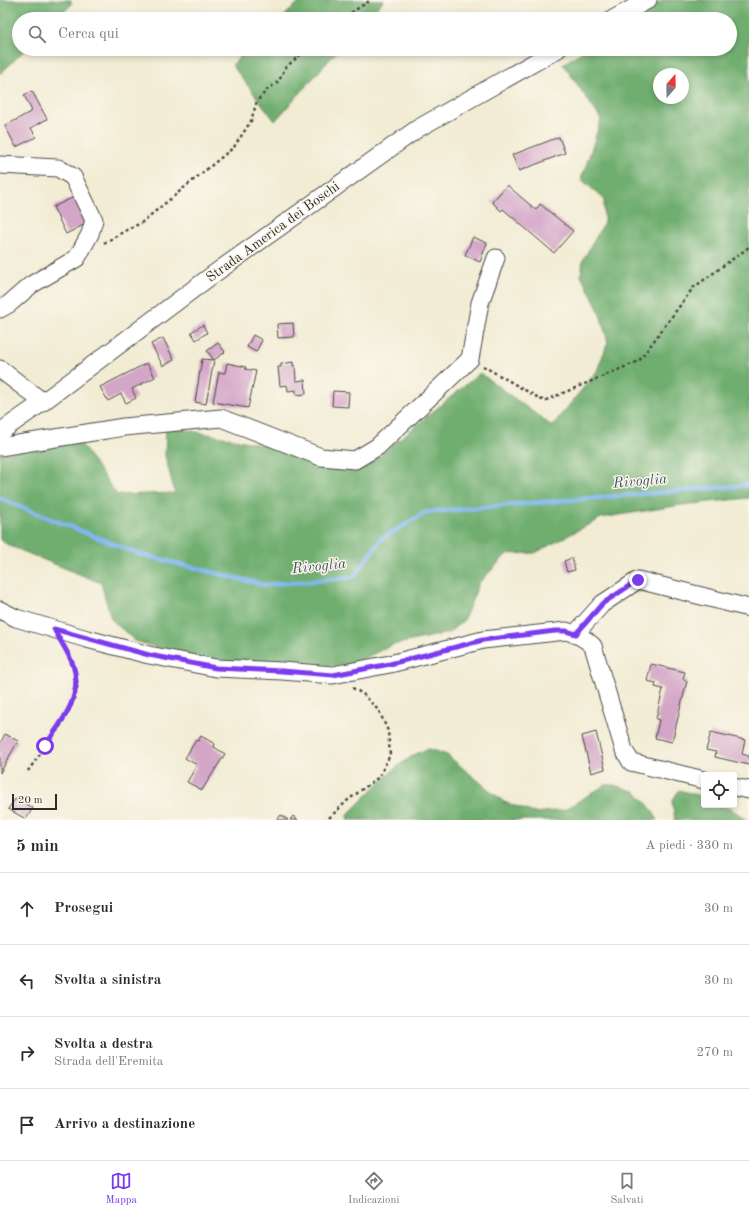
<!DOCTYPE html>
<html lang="it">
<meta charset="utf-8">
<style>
body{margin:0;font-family:"Old Standard TT",serif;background:#f7f7f7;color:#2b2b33}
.controls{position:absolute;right:12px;bottom:12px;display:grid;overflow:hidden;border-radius:4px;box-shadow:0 2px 6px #0003}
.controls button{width:36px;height:36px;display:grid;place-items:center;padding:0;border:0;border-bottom:1px solid #e1e1e2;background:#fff;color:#2b2b33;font:20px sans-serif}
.compass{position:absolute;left:653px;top:68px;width:36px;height:36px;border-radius:50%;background:#fff;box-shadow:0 2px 6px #0003;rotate:20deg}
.scale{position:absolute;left:12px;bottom:10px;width:45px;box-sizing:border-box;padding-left:4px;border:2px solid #2b2b2b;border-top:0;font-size:11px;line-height:14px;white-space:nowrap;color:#2b2b2b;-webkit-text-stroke:3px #fbf7ec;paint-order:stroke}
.stop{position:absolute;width:12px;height:12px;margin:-9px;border:3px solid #7c3aed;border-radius:50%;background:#fff}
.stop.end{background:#7c3aed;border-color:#fff;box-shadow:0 1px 4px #0008}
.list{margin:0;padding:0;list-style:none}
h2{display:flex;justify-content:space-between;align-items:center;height:52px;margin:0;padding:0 16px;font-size:17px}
h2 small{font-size:13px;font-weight:400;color:#7c7c81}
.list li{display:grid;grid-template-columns:26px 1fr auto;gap:12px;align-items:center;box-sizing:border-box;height:72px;padding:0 16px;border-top:1px solid #e1e1e2}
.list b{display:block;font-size:15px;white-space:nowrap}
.list p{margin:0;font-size:13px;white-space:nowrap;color:#7c7c81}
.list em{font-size:13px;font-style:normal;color:#7c7c81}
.icon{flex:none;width:22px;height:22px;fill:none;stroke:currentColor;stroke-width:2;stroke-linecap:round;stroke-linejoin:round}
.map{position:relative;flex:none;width:749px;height:820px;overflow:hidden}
.search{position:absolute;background:#fff;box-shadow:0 2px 6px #0003;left:12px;right:12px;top:12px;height:44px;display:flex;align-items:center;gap:10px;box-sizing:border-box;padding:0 14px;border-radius:22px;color:#7c7c81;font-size:15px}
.sheet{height:340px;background:#fff}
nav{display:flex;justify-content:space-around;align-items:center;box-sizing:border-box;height:56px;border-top:1px solid #e1e1e2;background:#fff;font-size:11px;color:#7c7c81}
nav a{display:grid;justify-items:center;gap:2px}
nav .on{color:#7c3aed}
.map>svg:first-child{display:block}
.forest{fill:#70ae6f;stroke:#4e6c4d;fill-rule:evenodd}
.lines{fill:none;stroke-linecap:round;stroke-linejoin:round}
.stream{stroke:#81b7f0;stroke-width:4.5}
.building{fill:#d3a5c7}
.minor-casing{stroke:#494844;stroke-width:19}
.path{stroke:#494844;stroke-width:2.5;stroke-dasharray:3 3;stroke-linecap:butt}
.minor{stroke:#fff;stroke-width:17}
.route{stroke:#7c3aed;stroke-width:5}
.labels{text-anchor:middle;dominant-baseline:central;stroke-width:3;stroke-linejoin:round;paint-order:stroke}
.street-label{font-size:14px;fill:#2b2b2b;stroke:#fbf7ec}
.water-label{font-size:15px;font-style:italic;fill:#455566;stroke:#fbf7ec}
</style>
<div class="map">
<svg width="749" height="820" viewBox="0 0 749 820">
<rect width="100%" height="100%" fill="#fbf7ec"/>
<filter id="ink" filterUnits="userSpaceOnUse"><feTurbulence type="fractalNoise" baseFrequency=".025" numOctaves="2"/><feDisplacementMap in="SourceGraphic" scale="8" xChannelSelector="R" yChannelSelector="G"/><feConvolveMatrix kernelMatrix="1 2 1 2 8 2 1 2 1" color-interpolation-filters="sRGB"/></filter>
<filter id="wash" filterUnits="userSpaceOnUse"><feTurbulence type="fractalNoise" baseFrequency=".012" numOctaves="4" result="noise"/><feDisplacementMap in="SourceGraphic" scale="16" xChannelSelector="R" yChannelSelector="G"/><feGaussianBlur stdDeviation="0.9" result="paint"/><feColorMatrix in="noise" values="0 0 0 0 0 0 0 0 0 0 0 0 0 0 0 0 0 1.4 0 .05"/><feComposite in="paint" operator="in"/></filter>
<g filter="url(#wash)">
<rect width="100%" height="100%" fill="#f2ecd4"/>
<path class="forest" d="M0,0h71v5l-15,14h-37v30h7l-26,25z
M301,0h83l-17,19h-86z
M663,0h86v498l-67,7 -81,13 -66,35 -28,1 -28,29 -15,37 -16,13 -56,12 -44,21 -142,-5 -71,-20 -24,-22 -10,-36 -91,-37 -10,-6v-86l79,-13 38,54 58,-2 -10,-37 1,-30 202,39 112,-92 72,53 45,-55 11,-29 -9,-31 -18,-36 2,-15 21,-37v-24l-23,-20 7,-19 13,-41 -38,-55 23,-15h144v-30h-99zM659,74h24v24h-24z
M249,49h90l-64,72 -43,-56z
M430,749l17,6 57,47 30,11 30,-3 41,-25h9l22,7 13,14 9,14h-310l-1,-5c19,-18 58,-63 83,-66z
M679,790l25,7v8c20,0 27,2 42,15h-71l-3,-18z"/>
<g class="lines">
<path class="stream" d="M0,497l6,4 133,53 125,31 90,-8 27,-38 46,-27 322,-27"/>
</g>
<g id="blocks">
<path class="building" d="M32,91l15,28 -16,9 5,9 -20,10 -11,-21 27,-15 -8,-16z
M559,137l6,16 -46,18 -7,-16z
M507,185l29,25 4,-6 33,27 -19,22 -51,-44 -2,2 -9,-9z
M76,196l13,26 -23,12 -13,-27z
M473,237l14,6 -7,19 -15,-7z
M293,323l1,14 -16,1 -1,-14z
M203,325l4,8 -11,7 -5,-8z
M253,335l9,5 -6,12 -9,-5z
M163,338l11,22 -11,6 -12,-22z
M218,343l7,9 -11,8 -7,-9z
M202,359l12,1 -8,44 -11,-2z
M293,362v4h2l1,15 9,-1 1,14 -10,1v-5l-8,1 -1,-6 -7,1 -2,-19h3v-3z
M147,363l8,14 -23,12 4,9 -10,5 -5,-9 -13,7 -8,-14z
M227,363l19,4 -1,2 11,2 -8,37 -35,-6 6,-30 6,1z
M333,391l16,1 -1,15 -16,-1z
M572,558l3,12 -8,2 -3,-11z
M651,664l34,8 -2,7 3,1 1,1 -15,61 -17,-4 4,-18 -3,-1 7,-30 -8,-2 1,-4 -9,-2z
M596,732l9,37 -14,4 -9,-37z
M711,732l34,8 -3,14 7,2v9l-34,-8 1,-5 -10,-2z
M5,734l13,7 -18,32v-29z
M201,736l14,8 -1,3 11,7 -23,36 -15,-8 10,-17 -12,-7 11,-18 2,1z
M16,798l17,10 -7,11 -18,-10z
M281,815l7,5h-11z
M293,816l5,4h-8z"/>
</g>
</g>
<g filter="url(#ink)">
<use href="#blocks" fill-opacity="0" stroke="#494844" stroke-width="1"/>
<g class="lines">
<g class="minor-casing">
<path id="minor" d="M613,19l35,-19
M0,165l58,3 15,9 21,43 -4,14 -13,24 -46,27 -22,19 -9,5
M0,369l43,33
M0,432l43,-30 168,-126 206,-147 141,-80
M0,447l124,-20 97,-9 100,39 34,3 22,-13 93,-88 10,-56 16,-45
M0,610l16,8 71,21 62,16 67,13 66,3 51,4 57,-11 93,-24 83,-9c12,3 19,7 27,15l31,104 7,12 73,18
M576,633l26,-29 36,-24 111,28
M734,787l15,3"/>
</g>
<path class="path" d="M341,19l30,-19
M104,243l26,-15 11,-5 93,-76 17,-26 6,-20 10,-11 12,-9 6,-13 22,-19
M483,366l61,35 95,-40 54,-73 56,-41
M28,771c13,-19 50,-64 49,-87 -1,-13 -6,-24 -12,-35
M329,818l19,-18 31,-23 11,-22 -2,-24 -9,-20 -16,-17 -12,-7"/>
<use href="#minor" class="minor"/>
</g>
</g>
<g class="lines" filter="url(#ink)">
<path class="route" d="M45,746c16,-24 39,-50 28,-81 -4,-12 -13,-24 -19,-36l95,26 67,13 66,3 51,4 57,-11 93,-24 72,-9h11l10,3 26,-30 36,-24"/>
</g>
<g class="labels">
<g class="street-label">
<text transform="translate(273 232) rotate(-36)">Strada America dei Boschi</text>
</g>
<g class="water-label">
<text transform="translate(640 482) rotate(-5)">Rivoglia</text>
<text transform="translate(319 567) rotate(-6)">Rivoglia</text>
</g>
</g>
</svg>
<div class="controls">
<button><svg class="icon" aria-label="locate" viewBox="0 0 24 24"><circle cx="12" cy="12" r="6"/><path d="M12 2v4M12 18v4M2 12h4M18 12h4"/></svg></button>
</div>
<svg class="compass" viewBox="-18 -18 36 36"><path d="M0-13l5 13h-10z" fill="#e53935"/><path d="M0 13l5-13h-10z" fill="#7c7c81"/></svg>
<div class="scale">20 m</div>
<div class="stop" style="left:45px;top:746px"></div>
<div class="stop end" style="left:638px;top:580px"></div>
<div class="search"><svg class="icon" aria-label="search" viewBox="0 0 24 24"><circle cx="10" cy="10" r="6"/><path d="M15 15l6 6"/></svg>Cerca qui</div>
</div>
<section class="sheet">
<h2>5 min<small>A piedi · 330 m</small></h2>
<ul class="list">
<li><svg class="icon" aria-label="ahead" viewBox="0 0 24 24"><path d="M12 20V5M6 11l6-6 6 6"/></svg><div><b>Prosegui</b></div><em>30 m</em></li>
<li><svg class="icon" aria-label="left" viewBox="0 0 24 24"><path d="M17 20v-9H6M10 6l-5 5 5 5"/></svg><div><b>Svolta a sinistra</b></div><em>30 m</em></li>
<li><svg class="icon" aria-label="right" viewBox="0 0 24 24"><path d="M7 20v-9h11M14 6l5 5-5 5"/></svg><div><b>Svolta a destra</b><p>Strada dell'Eremita</p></div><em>270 m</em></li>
<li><svg class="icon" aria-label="arrive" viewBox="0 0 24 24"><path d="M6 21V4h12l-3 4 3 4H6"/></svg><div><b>Arrivo a destinazione</b></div></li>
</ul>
</section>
<nav>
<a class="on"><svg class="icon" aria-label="map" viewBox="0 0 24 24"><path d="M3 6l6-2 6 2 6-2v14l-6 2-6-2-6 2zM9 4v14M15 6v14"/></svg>Mappa</a>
<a><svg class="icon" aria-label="directions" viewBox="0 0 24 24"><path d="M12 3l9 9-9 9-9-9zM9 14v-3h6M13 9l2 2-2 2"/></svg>Indicazioni</a>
<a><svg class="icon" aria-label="saved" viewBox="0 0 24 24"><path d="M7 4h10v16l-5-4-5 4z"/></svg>Salvati</a>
</nav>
